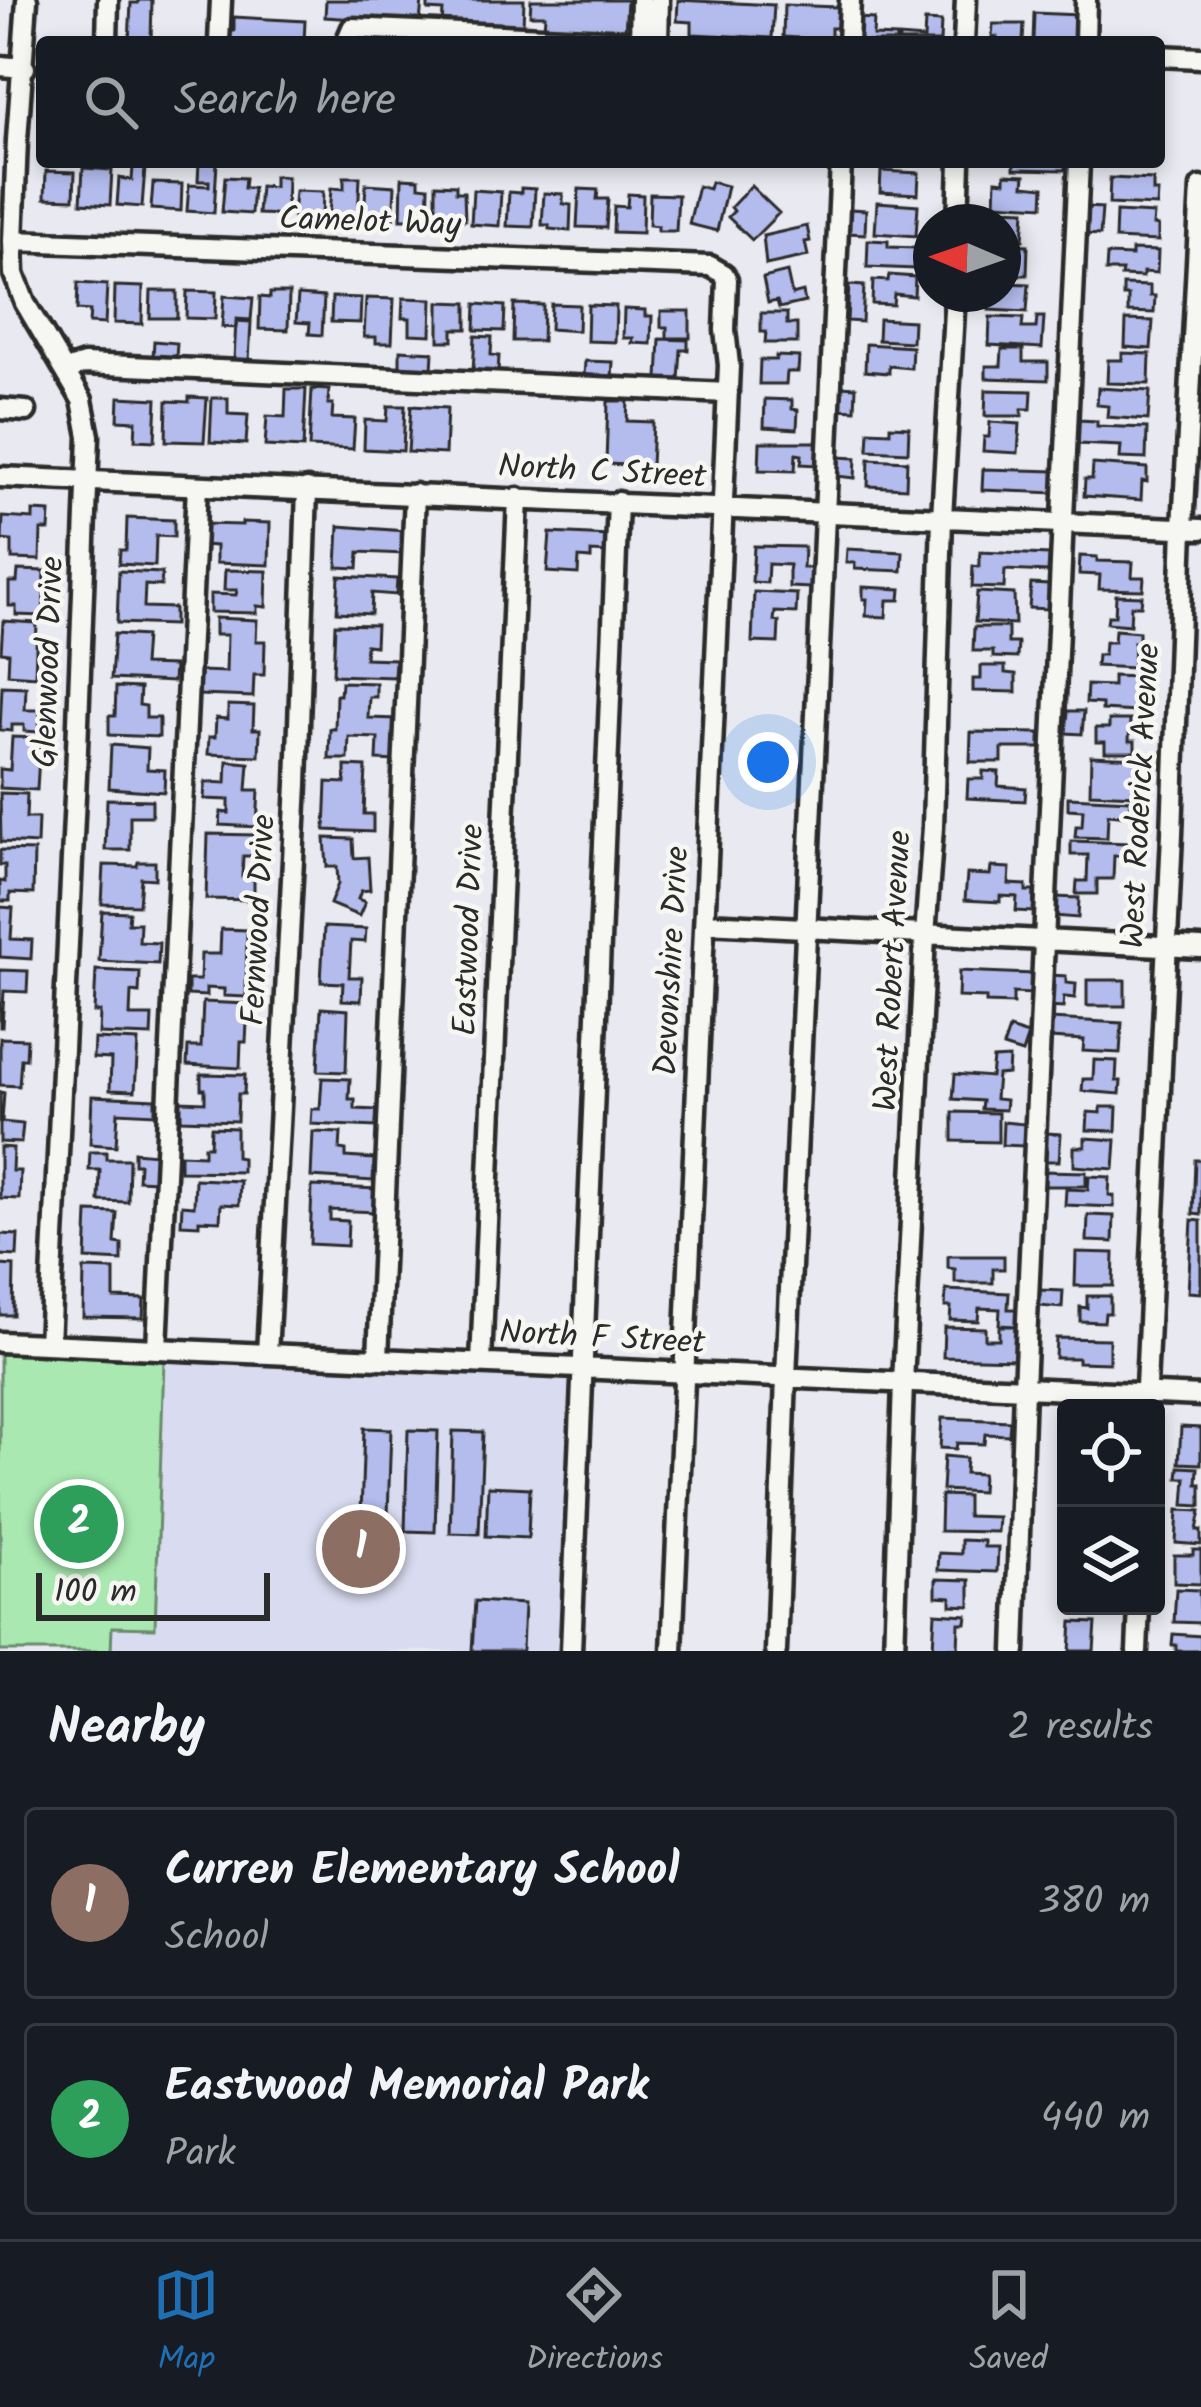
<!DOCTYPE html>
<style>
body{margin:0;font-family:Kalam,sans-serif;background:#20242c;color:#f1f3f6}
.controls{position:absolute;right:36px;bottom:36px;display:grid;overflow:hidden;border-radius:12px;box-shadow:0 6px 18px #0003}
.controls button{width:108px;height:108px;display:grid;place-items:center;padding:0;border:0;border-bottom:3px solid #363941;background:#171b24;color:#f1f3f6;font:60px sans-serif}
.compass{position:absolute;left:913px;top:204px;width:108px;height:108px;border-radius:50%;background:#171b24;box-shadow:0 6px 18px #0003;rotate:272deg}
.scale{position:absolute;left:36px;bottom:30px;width:234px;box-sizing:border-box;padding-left:12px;border:6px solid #2b2b2b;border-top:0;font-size:33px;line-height:42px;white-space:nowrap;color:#2b2b2b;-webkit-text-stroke:9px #f6f6f2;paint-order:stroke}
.you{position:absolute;left:768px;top:762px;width:42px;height:42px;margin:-30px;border:9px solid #fff;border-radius:50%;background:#1a73e8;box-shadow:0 0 0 18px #1a73e833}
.badge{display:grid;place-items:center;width:78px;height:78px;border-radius:50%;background:#1f6fb2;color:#fff;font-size:39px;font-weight:700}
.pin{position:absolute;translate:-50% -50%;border:6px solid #fff;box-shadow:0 3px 12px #0006}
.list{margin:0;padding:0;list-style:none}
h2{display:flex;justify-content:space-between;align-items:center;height:156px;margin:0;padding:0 48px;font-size:51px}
h2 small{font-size:39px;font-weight:400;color:#9ea1a6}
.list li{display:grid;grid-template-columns:78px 1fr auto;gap:36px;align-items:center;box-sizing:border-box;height:192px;margin:0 24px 24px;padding:0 24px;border:3px solid #363941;border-radius:12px}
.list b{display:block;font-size:45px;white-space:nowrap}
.list p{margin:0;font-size:39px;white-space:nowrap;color:#9ea1a6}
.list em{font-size:39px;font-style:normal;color:#9ea1a6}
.icon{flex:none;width:66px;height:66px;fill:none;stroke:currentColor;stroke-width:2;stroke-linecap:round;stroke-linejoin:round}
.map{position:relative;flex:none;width:1201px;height:1651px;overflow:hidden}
.search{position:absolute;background:#171b24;box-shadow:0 6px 18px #0003;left:36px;right:36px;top:36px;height:132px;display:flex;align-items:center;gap:30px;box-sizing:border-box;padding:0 42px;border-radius:12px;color:#9ea1a6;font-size:45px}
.sheet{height:588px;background:#171b24}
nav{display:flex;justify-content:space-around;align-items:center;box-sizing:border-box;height:168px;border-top:3px solid #363941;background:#171b24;font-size:33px;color:#9ea1a6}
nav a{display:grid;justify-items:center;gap:6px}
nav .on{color:#1f6fb2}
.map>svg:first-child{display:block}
.built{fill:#d9dcf0}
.green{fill:#a9e9b1;stroke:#6a8a6e;stroke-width:3}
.building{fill:#b3bced;stroke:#2b2b2b;stroke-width:3}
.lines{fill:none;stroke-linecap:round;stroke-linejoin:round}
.minor-casing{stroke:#2b2b2b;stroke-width:27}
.minor{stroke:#f6f6f2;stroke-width:18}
.labels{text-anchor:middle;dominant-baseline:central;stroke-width:9;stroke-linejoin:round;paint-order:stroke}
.street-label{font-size:33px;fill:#2b2b2b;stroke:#f6f6f2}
</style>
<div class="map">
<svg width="1201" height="1651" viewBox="0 0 1201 1651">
<rect width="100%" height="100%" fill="#e9eaf1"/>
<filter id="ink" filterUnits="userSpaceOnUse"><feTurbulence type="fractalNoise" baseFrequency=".00833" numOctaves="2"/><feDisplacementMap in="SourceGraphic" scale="24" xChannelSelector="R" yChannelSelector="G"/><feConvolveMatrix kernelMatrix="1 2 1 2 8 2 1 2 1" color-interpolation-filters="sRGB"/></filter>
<g filter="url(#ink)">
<path class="built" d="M164,1361l407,18 -12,272h-448l1,-24h43z"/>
<path class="green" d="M0,1354l164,7 -9,267 -43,-1 -1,24h-111z"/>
<path class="building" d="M138,0h14l-1,42h-22l2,-39h7z
M326,0h96l-2,23 -95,-6z
M428,0h96l-1,27 -81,-3 1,-13 -15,-1z
M531,0h96l-2,32 -81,-4 1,-13h-15z
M678,0l96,5 -2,33 -80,-4v-12l-15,-1z
M784,5l54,2 -1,21h-6v12l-48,-3z
M1034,13l44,2 -1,27h-44z
M234,17l71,4 -1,21h-79l1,-11h8z
M856,18l18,1 -1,17 23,1v5h-41z
M925,21l16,1 -1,20h-41v-5l25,2z
M993,24h31l-1,18h-26v-5h-5z
M199,162h18l-3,51 -27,-2 2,-26 20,1v-5h-11z
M1014,162h51v8l-51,-1z
M133,167l12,1 -3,39 -25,-2 2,-27 13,2z
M83,168l29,2 -2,35 -29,-2z
M46,171l29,1 -1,27 -29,-1z
M881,171l38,2 -1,21 -38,-2z
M1005,174l20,1 -1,10 20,2 -1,19 -48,-3 1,-23 9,1z
M274,176l13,1 -1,38 -28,-1 2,-28 14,1z
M225,177l20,1 -1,10h9l-2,26 -29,-2z
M344,177h16l-2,40 -29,-2 2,-27 13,1z
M402,178l17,1v7l10,1 -1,32h-27z
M1110,178l43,2v12h5l-1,14 -48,-2z
M711,182l16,4 -10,45 -28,-7 9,-38 11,3z
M153,183l29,1 -1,27 -30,-2z
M366,184l29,2 -2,36 -20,-1 1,-4 -10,-1z
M436,184l20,1v7h8l1,28 -29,-1z
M751,186l28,27 -27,27 -24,-23 6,-6 -3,-4z
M521,188l14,1 -2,38 -26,-1 2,-34 12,1z
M579,189l19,1 -1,9h11l-2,29 -29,-1z
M473,190l28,2 -2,34 -28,-2z
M295,191l28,1 -1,26 -29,-1z
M544,193l19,1v10l8,1 -1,26 -21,-2v-4h-7z
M628,194l15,1 -1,38 -29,-1 1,-26 13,1z
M650,194l28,1 -2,36h-18v-5l-9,-1z
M877,202l41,3 -2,31 -41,-3z
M1086,207l16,1 -2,27 -15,-1z
M850,209l16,1 -1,24 -17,-1z
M998,209l27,1 -2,30 -20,-1v-17h-5z
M1116,212l38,2 -1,11 5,1v15l-43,-2z
M807,226l3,15 -5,1 3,14 -42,9 -3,-29z
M868,240l20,1v6l28,1 -1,21 -48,-2z
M1003,244l25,1 -1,30h-24z
M1132,250l26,1 -1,22 -14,-1v5l-22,-1 1,-5h-16l1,-16 25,1z
M787,272l5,23 11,-3 2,10 -26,6 -2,-7 -9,2 -5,-25z
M889,275l26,2 -1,19 -20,-2 -1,11 -21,-1 1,-24 15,1z
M78,283l29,2 -2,39 -16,-1 1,-12 -13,-1z
M1003,283l26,1 -2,28 -38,-2v-16h14z
M849,285l15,1 -2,36 -15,-1z
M1123,285l27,1v10h5l-1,17 -26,-1v-16h-5z
M115,286l28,1 -1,37 -28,-1z
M151,291h26v27h-27z
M187,291l29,1 -1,27 -29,-1z
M270,293h19l-1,37 -29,-1 1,-32 10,1z
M298,295l26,2 -2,38 -13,-1 1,-11 -14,-1z
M224,296l29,2 -2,22 -14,-1 -1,9 -14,-1z
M332,297l29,1 -1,25 -29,-1z
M366,298l28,1 -2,44h-16v-6h-12z
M403,298l29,1 -1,36 -21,-1v-16h-8z
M439,302l28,1v26h-14v12h-14z
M476,304l29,2 -1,25 -29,-1z
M514,304l29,1 -1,36h-29z
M551,304l28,1 -1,26 -28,-2z
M588,305l28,1 -1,36 -28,-1z
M624,309l21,1v6h7l-1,28 -19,-1 1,-5h-10z
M661,311h29v27h-23v-11h-6z
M761,313h26v11h10v19h-32l1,-11h-5z
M990,317l33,1 -1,10h14l1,-11h7l-2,31 -53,-3z
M879,319l34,2 -1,21 -34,-2z
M1126,320l27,1 -2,28 -26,-2z
M236,321l15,1 -2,39 -15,-1z
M475,336l17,1 -1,18 8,1 -1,17 -25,-2z
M660,339l28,1v10h-7l-2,30 -21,-1z
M154,341l23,2 -1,15 -23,-1z
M866,344l46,3 -1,21 -22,-2v7l-24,-2z
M1002,349h21v13h25v18l-62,-2v-12h15z
M400,350l33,2 -1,18 -32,-2z
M1122,353l28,1 -1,30 -42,-1 1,-23h14z
M776,356l23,1 -1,15h-11l-1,12h-27l1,-24h16z
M585,361l28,1 -1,15 -28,-1z
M840,386l16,1 -1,23 -16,-1z
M1098,388l52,3 -2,29 -41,-3 1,-11 -11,-1z
M286,389h20l-3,59 -38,-2 2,-30 18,1z
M312,389l17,1 -1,14h5l-1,14 23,1 -2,30 -44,-2z
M986,390l46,1 -1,18h-9v7h-37z
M119,397l38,2 -2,42 -20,-1 1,-19 -18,-1z
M189,397l18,1 -3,44 -38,-1 1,-40 22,1z
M212,398h16v16l20,1 -2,29 -36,-2z
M765,399l27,1v9l6,1 -1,19 -33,-2z
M608,401h20l-1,20 26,1 -2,44 -45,-2z
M388,406h17l-2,45 -39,-2 1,-29 22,1z
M411,406l36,2 -2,46 -37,-2z
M1078,420l19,1v5l50,2 -1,31 -26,-1 1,-12 -44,-2z
M990,422l30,2 -2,29 -35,-2 1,-14h5z
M890,426l19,1 -1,25 -40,-2 1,-19 21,1z
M760,442h58l-1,23 -16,-1 1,-9 -6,-1 -1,17 -36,-1z
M837,457l19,1 -1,20 -19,-2z
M869,459l38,2 -1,27 -38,-2z
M1093,464l54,4v14l-5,-1 -1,19 -57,-4 1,-17h7z
M983,469l73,2 -1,22 -73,-3z
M33,511l17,1 -1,18h-8l-1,30 -28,-1v-18l-10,-1 1,-23 30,2z
M127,518l47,2v17l-18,-1 -1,30 -36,-2 1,-14h6z
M242,522l28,1 -1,42 -53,-2v-17l-15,-1 1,-21 40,1z
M339,526l66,5 -1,23 -45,-2 -1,16 -21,-1z
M550,533l59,3 -1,17 -17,-1v7l-12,-1 -1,16 -31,-2z
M754,546l50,1 -1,21h8v20l-22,-1v-22l-21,-1 -1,19 -15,-1z
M847,549l56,3 -1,19 -47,-2v-6h-9z
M980,552l69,3 -1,17 -43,-2 -1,18 -32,-1 1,-21 6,1z
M1080,556l17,1v4l36,1 -1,15h12l-1,13 -44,-1 1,-14 -21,-1z
M18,570l27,1 -2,45 -27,-1v-9h-7v-24h8z
M225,570l42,1 -1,36 -9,-1v7l-47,-1v-18l26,1 1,-5h-13z
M119,571l43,2 -1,13 -16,-1 -1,22 30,1v17l-57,-2z
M339,576l58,3 -1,16 -24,-2 -1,21 -34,-2z
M1031,584l18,1 -1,24 -19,-1z
M863,587l38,2 -1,11h-13l-1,17 -20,-1 1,-17h-4z
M754,592l43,2 -1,19 -21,-1 -1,9 5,1 -1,21 -26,-1z
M977,592l37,2 1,30 -40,-2z
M1116,595l26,1 -1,10h-10l-1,19 -23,-2 1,-7h7z
M215,618l42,2 -1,21h9l-1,34h-10l-1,22 -54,-2 1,-24 26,1 1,-37h-12z
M3,621l34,2 -2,53 -27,-2 1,-21 -8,-1z
M335,624l41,1 -1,21 -9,-1 -1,13 30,1 -1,18 -61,-2z
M974,627h34v16h10l-1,15 -24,-1v-6h-20z
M1115,630l24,2v11l-5,-1 -1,26 -37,-2 1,-11h7l1,-13h9z
M114,634l31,2 -2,29 31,1 -1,16 -62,-3z
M981,666h24v7l11,1v18l-43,-1v-12h8z
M1113,676l25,1 -2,35 -34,-2v-6l-16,-1 1,-18 26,1z
M341,682l35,1v14h-7l-1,21 30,1 -2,42 -19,-1 1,-22 -29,-1 -1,22h-19l1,-30h5l1,-34h4z
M2,686l24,1 -1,23h15l-1,22 -15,-1v-6h-12v6l-12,-1z
M116,687l24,1 -1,17 7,1v12h13v19l-50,-2v-19h6z
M228,705l26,1 -1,23h7l-1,27 -51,-2 1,-17h6l1,-19 12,1z
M1068,711h16l-2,23 -16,-1z
M1109,720h21l-1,21h6v11h-30v-10h-9v-14h13z
M971,732l69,1v15h-38v14h-32z
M12,737l28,1 -3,52 -37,-2v-19l10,1z
M111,745l37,3 -1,21 18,1 -1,22 -55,-4z
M1091,756l47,2 -2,37 -46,-2z
M227,761l22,2 -2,27h12l-2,37 -37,-2 1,-13 8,1v-13l-25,-1 1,-17 21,1z
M345,766l21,1 -2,47h9v18l-48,-2 2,-48 18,1z
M983,771l16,1 -1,14 28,2 -1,13 -58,-3 1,-19h15z
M0,793l27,1 -1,24h12l-1,26 -36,-2z
M1068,797l63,3 -1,16 -22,-2 -1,24 -32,-1 1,-11h6l1,-16 -15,-1z
M107,799l45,1v16h-22v34h-25z
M208,834l48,1 -1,21h-12l-1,21h12v23l-48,-1z
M325,838l28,1 1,19 14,-1 2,33 -9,1 -3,8 7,3 -6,14 -29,-12 8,-20 -1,-17h-10z
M1071,841l59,2 -1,13h-15l-1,23h-16v15h-21l1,-13h10l1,-26h-17z
M0,850l34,1 -1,43 -23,-1v8h-10v-20l5,1v-17h-5z
M138,862h17v17l-14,-1 -2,27 -37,-1 2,-39 33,1z
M991,867l19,1 -1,16 17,1v6h8l-1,21 -17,-1 1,-14 -17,-1v6l-35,-2 2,-26 23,1z
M1054,897l25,1 -1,20 -25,-2z
M0,907l13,1 -2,31 21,1 -1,19 -31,-2z
M102,911l27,1 -1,11h12l-1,19 20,1 -1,21 -59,-3z
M324,927l42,2 -1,13 -14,-1 -2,36h13l-1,24 -19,-1 1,-17 -22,-1z
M221,929l26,1 -1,67 -22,-1v-7l-18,-1v8l-18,-1v-15h12l1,-26h19z
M0,970l28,1 -1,21 -23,-1 -2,36h-2z
M96,970l44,2 -1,21 -8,-1 -1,24h22l-1,20 -52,-2 1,-22h-6z
M959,971l75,3 -1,20 -20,-1v11l-27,-1v-5l-28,-1z
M1050,975l16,1v7l10,1 -1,14 -11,-1 -1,11 -16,-1z
M1087,980h38v26h-38z
M203,1002l45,2 -2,38h-5l-1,26 -53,-3 1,-18h13z
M321,1008l27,2 -2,62 -28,-1z
M1050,1019l72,4 -2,30 -37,-2 1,-11 -35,-2z
M1009,1029l19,6 -6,18 -19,-6z
M0,1038l27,1 -1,20h-5l-2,27 -19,-1z
M94,1039l44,2 -3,50 -25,-1 1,-31 -18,-1z
M1009,1058l-1,16 -11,1 -2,24 11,1 -1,10 -24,-1 1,-8 -29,-2 2,-25 36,3 2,-18z
M1094,1060l23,1 -1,20h5l-1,13 -38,-3 1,-12h10z
M201,1074l44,1 -1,19h-6l-1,27 -56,-2v-18l24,1v-13h-4z
M322,1078l28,1 -1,20h6v10l22,1 -1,17 -65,-3 1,-15h8z
M0,1092l4,1 -2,29 21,2 -2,19 -21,-1z
M92,1096l63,3v15l-37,-2 -2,34 -26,-2z
M1101,1107h16l-1,24 -29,-1 1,-18 13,1z
M953,1112l45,1v29l-45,-1z
M1003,1122l22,2 -2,22 -21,-1z
M211,1127l25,1v29l6,1v14l-62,-1v-17l24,1v-9h6z
M313,1132l28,1 -1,16 6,1v7l28,2 -1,22 -62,-4z
M1046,1133l15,1 -2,27h-15z
M1085,1138l31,2 -2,29 -40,-3v-19h11z
M0,1147l13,1 -1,23h8l-1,28 -19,-1z
M90,1152h16v7h23l-1,43 -29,-1 1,-31h-11z
M134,1152l23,2 -2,27 -17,-1 1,-16h-5z
M1195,1160h6v55l-8,-1z
M1043,1171l43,1v14h-43z
M1089,1176l21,1 -1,18 5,1v11l-49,-2 1,-16 22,1z
M195,1179l45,2 -1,24 -18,-1 -1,17 -21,-1v5l-18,-1 1,-19 12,1z
M312,1186l65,3 -1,23 -46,-2v10l18,1 -1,25 -37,-2z
M88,1212l29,1 -2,30 7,1v17l-36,-2z
M1088,1215l26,1 -1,26 -26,-1z
M1192,1220l9,1v72l-13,-1z
M0,1234l18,1 -1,21 -17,-1z
M1076,1252l38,1 -1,33h-38z
M948,1256h56v13h-11v14h-38v-14l-7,-1z
M0,1265l14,1 -1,49h-13z
M84,1269l30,1v28l30,1 -1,19 -60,-1z
M946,1290l63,3 -1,16h8v17l-17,-1 1,-16 -21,-1 -1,13 -28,-1 1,-13h-6z
M1039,1290l24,1 -1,17 -24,-2z
M1087,1296h23v17h-5l-1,9 -24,-1v-14l7,1z
M999,1326h17l-1,33 -72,-2 1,-30 41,1v11h14z
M1056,1338l53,1v24l-31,-1v-4h-23z
M942,1418l68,3 -1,14 -24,-1 -1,10 -27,-1 -1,6 -16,-1z
M1181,1427l20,1v36l-22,-1z
M364,1428l27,1 -4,115 -27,-1z
M408,1430l30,1 -3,101 -30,-1z
M453,1431l30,1 -4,102 -29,-1z
M944,1456l22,2 -1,15 17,1 -1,18 -39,-2z
M1179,1467l19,1 -1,16h4v22l-17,-1 2,-27h-8z
M488,1486l42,2 -2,50 -42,-2z
M941,1495l26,1v20l31,1 -1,15 -57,-1z
M1178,1510l23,1 -4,19h4v15l-25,-2z
M961,1540l23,1v6h14l-1,25 -59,-2 1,-17 22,1z
M1193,1550h8v34l-27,-1v-28h19z
M936,1579l34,1v26l-19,-1v-8l-15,-1z
M1176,1589l23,1 2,33 -27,-1z
M475,1601l49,3 -2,47h-50z
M935,1613l32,2 -1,8h-7l-1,25 -25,-1z
M1072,1622l24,1 -2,28h-24z
M1173,1634l28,2v15h-25v-6h-4z"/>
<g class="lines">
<g class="minor-casing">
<path id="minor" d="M27,0l-10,140 -4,101 1,33 11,29 57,97 7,36 -13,339 -27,569
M640,41l1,-41
M107,42l1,-42
M219,42l2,-42
M346,42l6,-14 299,14
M658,42l1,-42
M848,42l2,-42
M964,42l2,-42
M1085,42l1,-42
M1159,56l42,2
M0,66l25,2
M958,222l2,-60
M13,241l697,25 14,8 3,6 -2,50 4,35 -57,1286
M66,370l18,-6 644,29
M0,409l26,2
M0,477l1201,52
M706,923l495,25
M0,1342l1201,54
M157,1348l40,-862
M267,1354l30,-570 10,-295
M378,1358l37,-864
M481,1363l37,-865
M1145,1408l27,-574 11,-306 18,-341
M571,1651l47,-1149
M776,1651l10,-274 55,-1215
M894,1651l9,-268 22,-447 8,-109 9,-310 13,-223
M1015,1651l9,-263 55,-1226
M1137,1651l2,-45"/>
</g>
<use href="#minor" class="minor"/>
</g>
</g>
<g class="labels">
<g class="street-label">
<text transform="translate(370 223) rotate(2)">Camelot Way</text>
<text transform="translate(602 473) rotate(3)">North C Street</text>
<text transform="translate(50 662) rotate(-88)">Glenwood Drive</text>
<text transform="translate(1142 796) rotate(-87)">West Roderick Avenue</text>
<text transform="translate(260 920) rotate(-87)">Fernwood Drive</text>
<text transform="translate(470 930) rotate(-88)">Eastwood Drive</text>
<text transform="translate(673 961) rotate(-87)">Devonshire Drive</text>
<text transform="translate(894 971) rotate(-87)">West Robert Avenue</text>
<text transform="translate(602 1339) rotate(3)">North F Street</text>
</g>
</g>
</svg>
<div class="controls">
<button><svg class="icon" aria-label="locate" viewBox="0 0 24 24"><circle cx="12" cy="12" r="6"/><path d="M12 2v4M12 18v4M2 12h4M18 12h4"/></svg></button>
<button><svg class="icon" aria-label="layers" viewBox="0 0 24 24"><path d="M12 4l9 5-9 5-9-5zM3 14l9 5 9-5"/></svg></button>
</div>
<svg class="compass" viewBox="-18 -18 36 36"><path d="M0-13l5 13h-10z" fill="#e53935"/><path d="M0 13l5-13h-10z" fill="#9ea1a6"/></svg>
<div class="scale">100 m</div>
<div class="you"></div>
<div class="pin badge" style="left:361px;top:1549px;background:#8d6e63">1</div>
<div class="pin badge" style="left:79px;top:1524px;background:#2e9e5b">2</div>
<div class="search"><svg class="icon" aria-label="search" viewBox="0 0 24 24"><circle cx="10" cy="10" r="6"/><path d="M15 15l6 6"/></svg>Search here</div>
</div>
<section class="sheet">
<h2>Nearby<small>2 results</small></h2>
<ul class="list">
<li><span class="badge" style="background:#8d6e63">1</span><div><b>Curren Elementary School</b><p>School</p></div><em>380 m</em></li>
<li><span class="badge" style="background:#2e9e5b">2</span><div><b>Eastwood Memorial Park</b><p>Park</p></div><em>440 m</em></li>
</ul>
</section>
<nav>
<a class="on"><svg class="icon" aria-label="map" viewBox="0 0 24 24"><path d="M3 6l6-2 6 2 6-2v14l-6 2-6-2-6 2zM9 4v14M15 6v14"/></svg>Map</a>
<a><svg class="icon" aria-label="directions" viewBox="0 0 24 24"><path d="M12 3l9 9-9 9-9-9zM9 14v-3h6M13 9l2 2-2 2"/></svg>Directions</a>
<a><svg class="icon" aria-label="saved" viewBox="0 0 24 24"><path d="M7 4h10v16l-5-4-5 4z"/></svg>Saved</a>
</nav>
